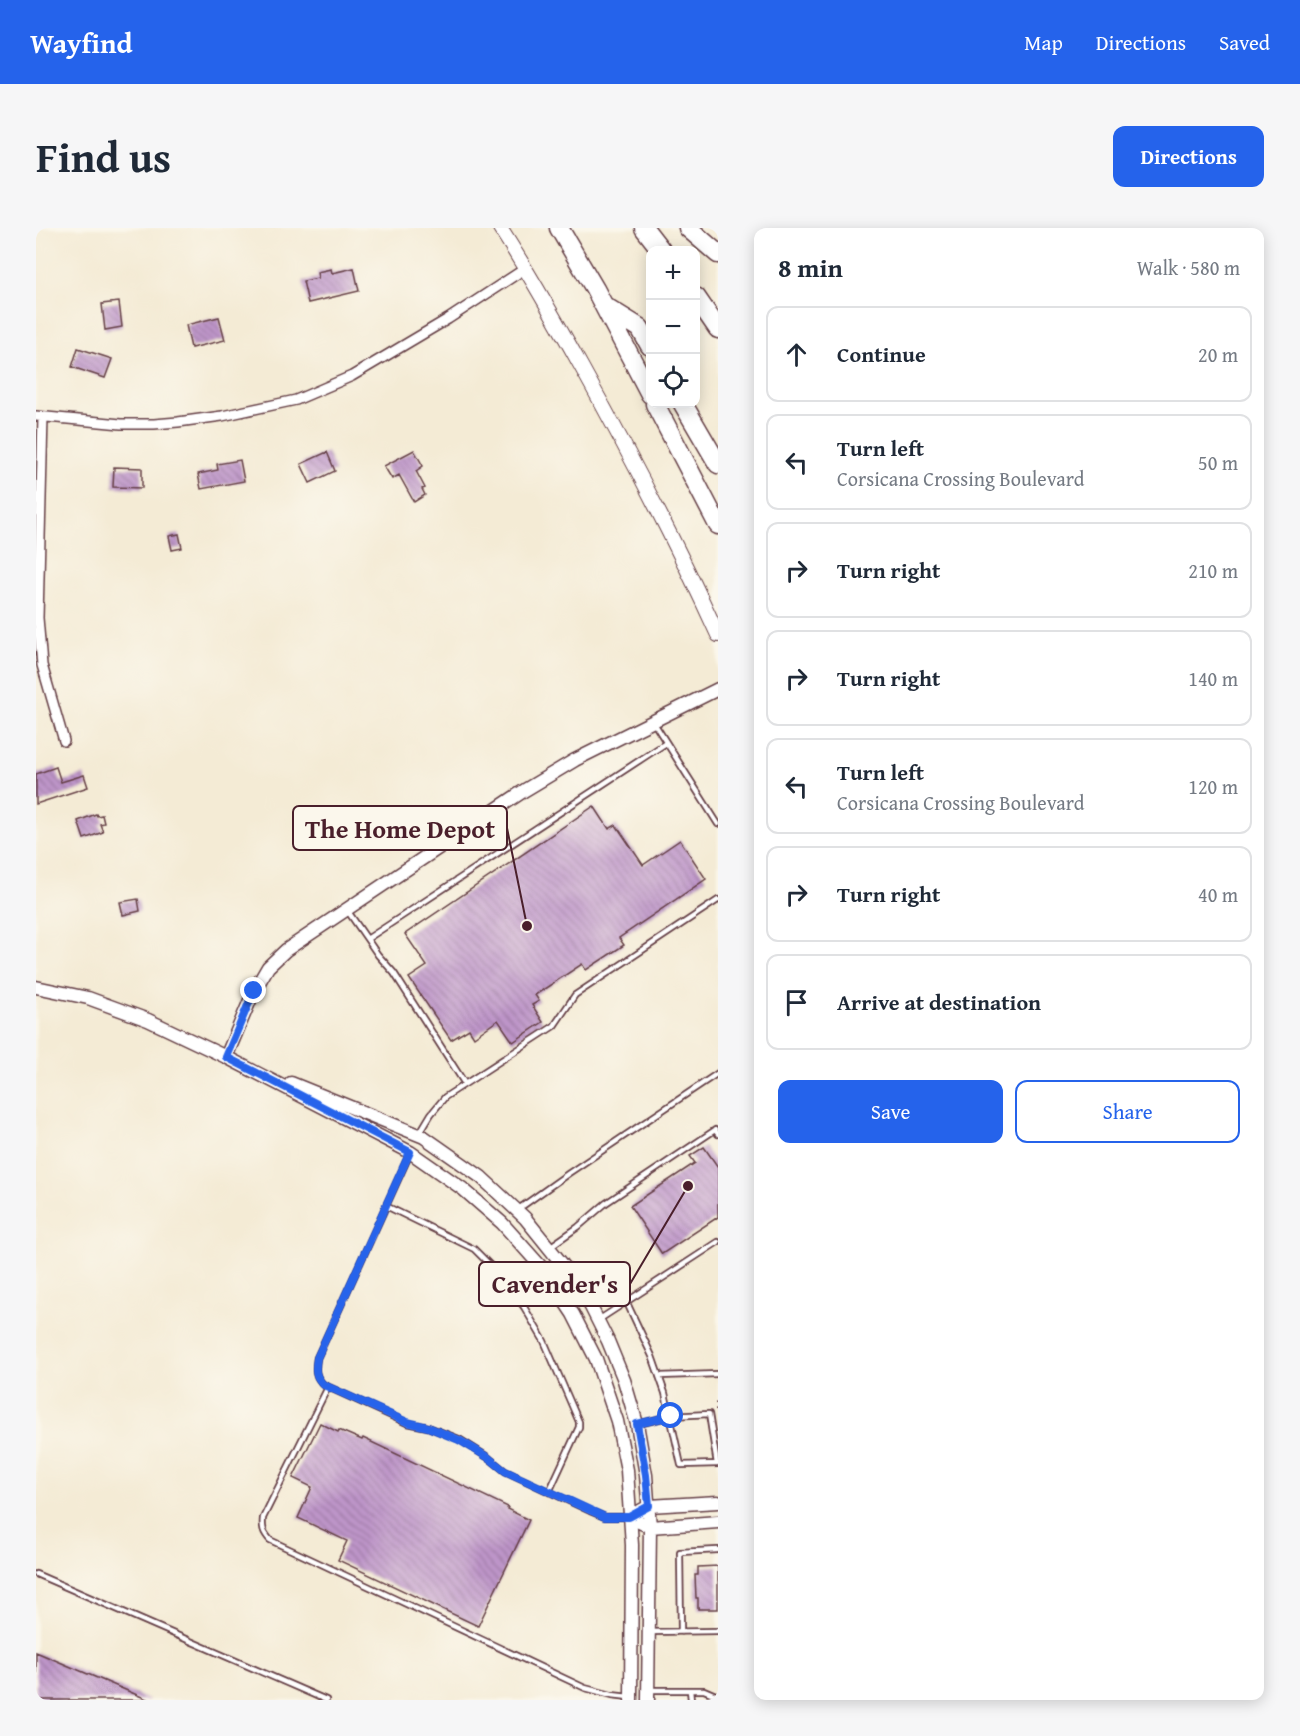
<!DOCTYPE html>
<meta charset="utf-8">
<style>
body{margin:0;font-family:"Gentium Book Plus",serif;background:#f6f6f7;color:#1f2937}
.controls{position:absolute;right:18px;top:18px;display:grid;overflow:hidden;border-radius:12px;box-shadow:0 3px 15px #0003}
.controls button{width:54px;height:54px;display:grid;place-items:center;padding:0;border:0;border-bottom:2px solid #e0e1e3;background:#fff;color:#1f2937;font:30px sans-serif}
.stop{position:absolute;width:18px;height:18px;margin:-14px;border:4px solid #2563eb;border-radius:50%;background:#fff}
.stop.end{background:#2563eb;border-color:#fff;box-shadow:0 2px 6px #0008}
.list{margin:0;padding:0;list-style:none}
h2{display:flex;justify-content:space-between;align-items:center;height:78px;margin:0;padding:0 24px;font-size:26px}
h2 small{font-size:20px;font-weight:400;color:#747a83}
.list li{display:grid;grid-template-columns:39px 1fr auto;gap:18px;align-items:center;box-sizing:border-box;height:96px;margin:0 12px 12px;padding:0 12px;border:2px solid #e0e1e3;border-radius:12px}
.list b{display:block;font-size:22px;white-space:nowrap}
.list p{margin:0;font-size:20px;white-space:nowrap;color:#747a83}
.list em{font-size:20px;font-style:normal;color:#747a83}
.actions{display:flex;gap:12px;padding:18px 24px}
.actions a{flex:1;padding:14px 0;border:2px solid #2563eb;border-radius:12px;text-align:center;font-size:21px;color:#2563eb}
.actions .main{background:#2563eb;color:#fff}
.icon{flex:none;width:33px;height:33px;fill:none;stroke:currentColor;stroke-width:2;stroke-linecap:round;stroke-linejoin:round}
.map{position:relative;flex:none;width:682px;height:1472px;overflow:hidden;border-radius:12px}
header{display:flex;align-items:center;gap:36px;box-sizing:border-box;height:84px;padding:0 30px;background:#2563eb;color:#fff}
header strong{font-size:28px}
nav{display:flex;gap:33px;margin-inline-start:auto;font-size:21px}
.intro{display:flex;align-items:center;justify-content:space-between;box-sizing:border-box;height:144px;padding:0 36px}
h1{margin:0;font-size:42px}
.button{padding:15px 27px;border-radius:12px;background:#2563eb;color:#fff;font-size:21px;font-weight:700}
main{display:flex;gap:36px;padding:0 36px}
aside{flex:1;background:#fff;border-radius:12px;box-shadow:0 3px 15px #0003}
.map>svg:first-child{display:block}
.building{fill:url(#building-back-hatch)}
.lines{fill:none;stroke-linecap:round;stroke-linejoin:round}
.service-casing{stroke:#643e44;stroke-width:8}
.minor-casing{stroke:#643e44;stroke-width:12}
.tertiary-casing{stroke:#643e44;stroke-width:15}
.secondary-casing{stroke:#643e44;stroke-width:16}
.motorway-casing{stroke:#643e44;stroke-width:21}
.path{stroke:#643e44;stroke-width:2;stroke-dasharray:1.5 4.5;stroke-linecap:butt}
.service{stroke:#fff;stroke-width:4.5}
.minor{stroke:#fff;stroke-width:9}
.tertiary{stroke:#fff;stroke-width:12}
.secondary{stroke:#fff;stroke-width:14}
.motorway{stroke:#fff;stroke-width:18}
.route{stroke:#2563eb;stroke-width:8}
.leader{fill:none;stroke:#4a1f2b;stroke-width:2}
.callout-dot{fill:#4a1f2b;stroke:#fbf7ec;stroke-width:2}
.callout{fill:#fbf7ec;stroke:#4a1f2b;stroke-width:2}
.callout-label{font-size:26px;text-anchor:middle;font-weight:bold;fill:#4a1f2b}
</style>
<header>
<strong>Wayfind</strong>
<nav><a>Map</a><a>Directions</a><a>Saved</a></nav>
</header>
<div class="intro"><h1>Find us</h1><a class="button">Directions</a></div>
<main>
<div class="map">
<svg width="682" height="1472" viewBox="0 0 682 1472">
<defs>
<pattern id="building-back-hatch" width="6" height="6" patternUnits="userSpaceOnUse" patternTransform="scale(1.5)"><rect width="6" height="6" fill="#be95c9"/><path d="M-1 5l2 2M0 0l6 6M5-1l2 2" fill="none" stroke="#9c79a3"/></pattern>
</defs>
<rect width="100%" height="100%" fill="#fbf7ec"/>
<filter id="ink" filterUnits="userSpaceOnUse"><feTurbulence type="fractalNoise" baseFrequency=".0167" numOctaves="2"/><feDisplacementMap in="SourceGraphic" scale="12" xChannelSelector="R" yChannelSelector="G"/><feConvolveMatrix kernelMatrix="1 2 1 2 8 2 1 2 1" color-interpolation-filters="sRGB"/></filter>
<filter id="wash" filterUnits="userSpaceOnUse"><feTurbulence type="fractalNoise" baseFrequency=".008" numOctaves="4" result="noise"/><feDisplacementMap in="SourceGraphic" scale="24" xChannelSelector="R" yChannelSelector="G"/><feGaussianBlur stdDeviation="1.35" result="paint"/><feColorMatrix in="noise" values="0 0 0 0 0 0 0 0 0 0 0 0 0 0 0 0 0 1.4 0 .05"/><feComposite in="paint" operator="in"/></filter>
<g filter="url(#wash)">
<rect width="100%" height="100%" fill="#f4ebd5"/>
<g id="blocks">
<path class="building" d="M318,40l5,23 -51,12 -5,-22 15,-3 -1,-6 14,-3 1,4z
M83,74l3,25 -17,3 -3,-26z
M183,89l6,23 -34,8 -5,-23z
M42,120l34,11 -7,19 -33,-11z
M378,222l9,16 -7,5 9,17 -3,1 3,6 -11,7 -15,-27 -7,4 -8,-13z
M291,224l8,19 -25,12 -9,-19z
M204,232l4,21 -43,8 -3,-15 20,-4 -1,-6z
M78,239l28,1v20l-29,-1z
M143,306l3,14 -10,2 -3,-14z
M20,539l5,15 23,-7 4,12 -52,17v-30z
M558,578l15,23 7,-4 27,40 37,-25 26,39 -87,59 5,7 -38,25 -4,-6 -47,31 4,6 -7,4 11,17 -30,20 -15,-22 -24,17 -5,-8 -18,11 -42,-62 18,-12 -22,-32z
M60,586l1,2 5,-1 2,8 -4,1 3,8 -19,7 -6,-18z
M102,671l2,12 -17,4 -3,-13z
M668,919l14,20v50l-56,37 -32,-48 65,-43 -5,-7z
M284,1195l18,9 1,-2 23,10 1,-2 145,69 -1,2 22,11 -51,106 -140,-66 9,-19 -49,-23 14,-31 -19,-9z
M682,1338v43h-20v-11h-2l-1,-23h3v-8z
M0,1424l113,48h-113z"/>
</g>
</g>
<g filter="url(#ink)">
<use href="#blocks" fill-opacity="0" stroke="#643e44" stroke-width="1.5"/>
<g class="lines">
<g class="service-casing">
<path id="service" d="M618,495l64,101
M311,682l31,45 16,18 71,111
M331,711l299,-196
M383,906l12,-20 14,-17 109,-71 21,-31 143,-95
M374,925l-93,205c-2,12 -2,19 7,27l83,38 21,4 31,12 30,19 16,13 85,40 15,6h24
M350,978l88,43 27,27 23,31 20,34 35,81v5l-30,65
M481,982l52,-37 149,-100
M515,1018l27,-19 28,-24 109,-73 3,4
M591,1075l25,53 13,37 16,72 37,-1
M564,1091l118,-77
M623,1148l59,-2
M292,1159l-65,131c-1,10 0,14 7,22l315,148 27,7 17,2
M602,1196l33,-8 38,-2 8,50
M0,1346l290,126
M613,1404l69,-1
M645,1404l-1,-80 38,-2
M613,1462h55l14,6
M654,1462l1,10"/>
</g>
<g class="minor-casing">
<path id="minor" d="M0,188l85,8h33l24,-2 44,-6 74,-16 56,-24 96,-57 78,-51
M7,189l-5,201 4,47 22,76"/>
</g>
<g class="tertiary-casing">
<path id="tertiary" d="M0,759l52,11 60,22 78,37 184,95 53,37 39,34 41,46 30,45 23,45 21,62 10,49 5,75 -1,155
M190,829l28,-66 14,-24 18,-17 239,-160 50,-30 143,-71
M255,855l133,54 57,40 44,41 46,57 18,28 19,38 16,39 13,44 9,51 4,52 -2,173
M593,1289l20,-11 69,-4
M593,1289l21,10 68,-5"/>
</g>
<g class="secondary-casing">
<path id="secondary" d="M464,0c29,45 55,91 81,138 49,88 95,177 137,269"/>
</g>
<g class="motorway-casing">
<path id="motorway" d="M523,0l36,61 55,105
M608,0l17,22
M652,0l30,26
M660,69l22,32
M570,79l34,21 10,18
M619,176l63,121
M647,176l35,60"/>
</g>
<path class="path" d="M680,1182v-10h2"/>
<use href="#service" class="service"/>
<use href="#minor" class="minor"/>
<use href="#tertiary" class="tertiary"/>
<use href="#secondary" class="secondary"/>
<use href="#motorway" class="motorway"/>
</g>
</g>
<g class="lines" filter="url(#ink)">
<path class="route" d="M218,763l-28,66 184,95 -93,206c-2,12 -2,19 7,27l83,37 21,5 31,13 30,18 16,13 100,46h24l20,-11 -3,-31 -9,-51 34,-8"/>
</g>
<path class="leader" d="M491 698L471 600M652 958L594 1056"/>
<g class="callout-dot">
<circle cx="491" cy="698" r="6"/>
<circle cx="652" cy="958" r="6"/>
</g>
<g class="callout">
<rect x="257" y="578" width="214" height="44" rx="6"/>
<rect x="443" y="1034" width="151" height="44" rx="6"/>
</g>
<g class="callout-label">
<text x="364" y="610">The Home Depot</text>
<text x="519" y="1065">Cavender's</text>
</g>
</svg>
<div class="controls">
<button>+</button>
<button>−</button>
<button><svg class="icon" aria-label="locate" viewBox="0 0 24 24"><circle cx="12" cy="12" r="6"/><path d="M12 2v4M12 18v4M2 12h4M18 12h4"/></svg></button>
</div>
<div class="stop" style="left:635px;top:1188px"></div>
<div class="stop end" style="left:218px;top:763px"></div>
</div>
<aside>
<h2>8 min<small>Walk · 580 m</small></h2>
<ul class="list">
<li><svg class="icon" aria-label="ahead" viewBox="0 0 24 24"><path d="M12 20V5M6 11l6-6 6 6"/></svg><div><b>Continue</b></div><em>20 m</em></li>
<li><svg class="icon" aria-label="left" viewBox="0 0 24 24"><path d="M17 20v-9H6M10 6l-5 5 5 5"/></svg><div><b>Turn left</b><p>Corsicana Crossing Boulevard</p></div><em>50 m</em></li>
<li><svg class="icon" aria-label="right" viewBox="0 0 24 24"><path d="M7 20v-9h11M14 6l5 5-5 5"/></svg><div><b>Turn right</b></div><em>210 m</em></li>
<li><svg class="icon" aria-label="right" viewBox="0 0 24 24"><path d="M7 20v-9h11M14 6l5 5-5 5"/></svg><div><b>Turn right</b></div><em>140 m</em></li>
<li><svg class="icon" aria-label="left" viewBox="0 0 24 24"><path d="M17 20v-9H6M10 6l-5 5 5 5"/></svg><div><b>Turn left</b><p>Corsicana Crossing Boulevard</p></div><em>120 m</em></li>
<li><svg class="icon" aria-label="right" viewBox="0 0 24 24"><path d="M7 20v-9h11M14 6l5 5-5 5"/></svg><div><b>Turn right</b></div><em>40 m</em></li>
<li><svg class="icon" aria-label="arrive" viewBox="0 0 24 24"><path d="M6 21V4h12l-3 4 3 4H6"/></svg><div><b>Arrive at destination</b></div></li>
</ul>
<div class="actions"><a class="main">Save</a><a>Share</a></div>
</aside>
</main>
